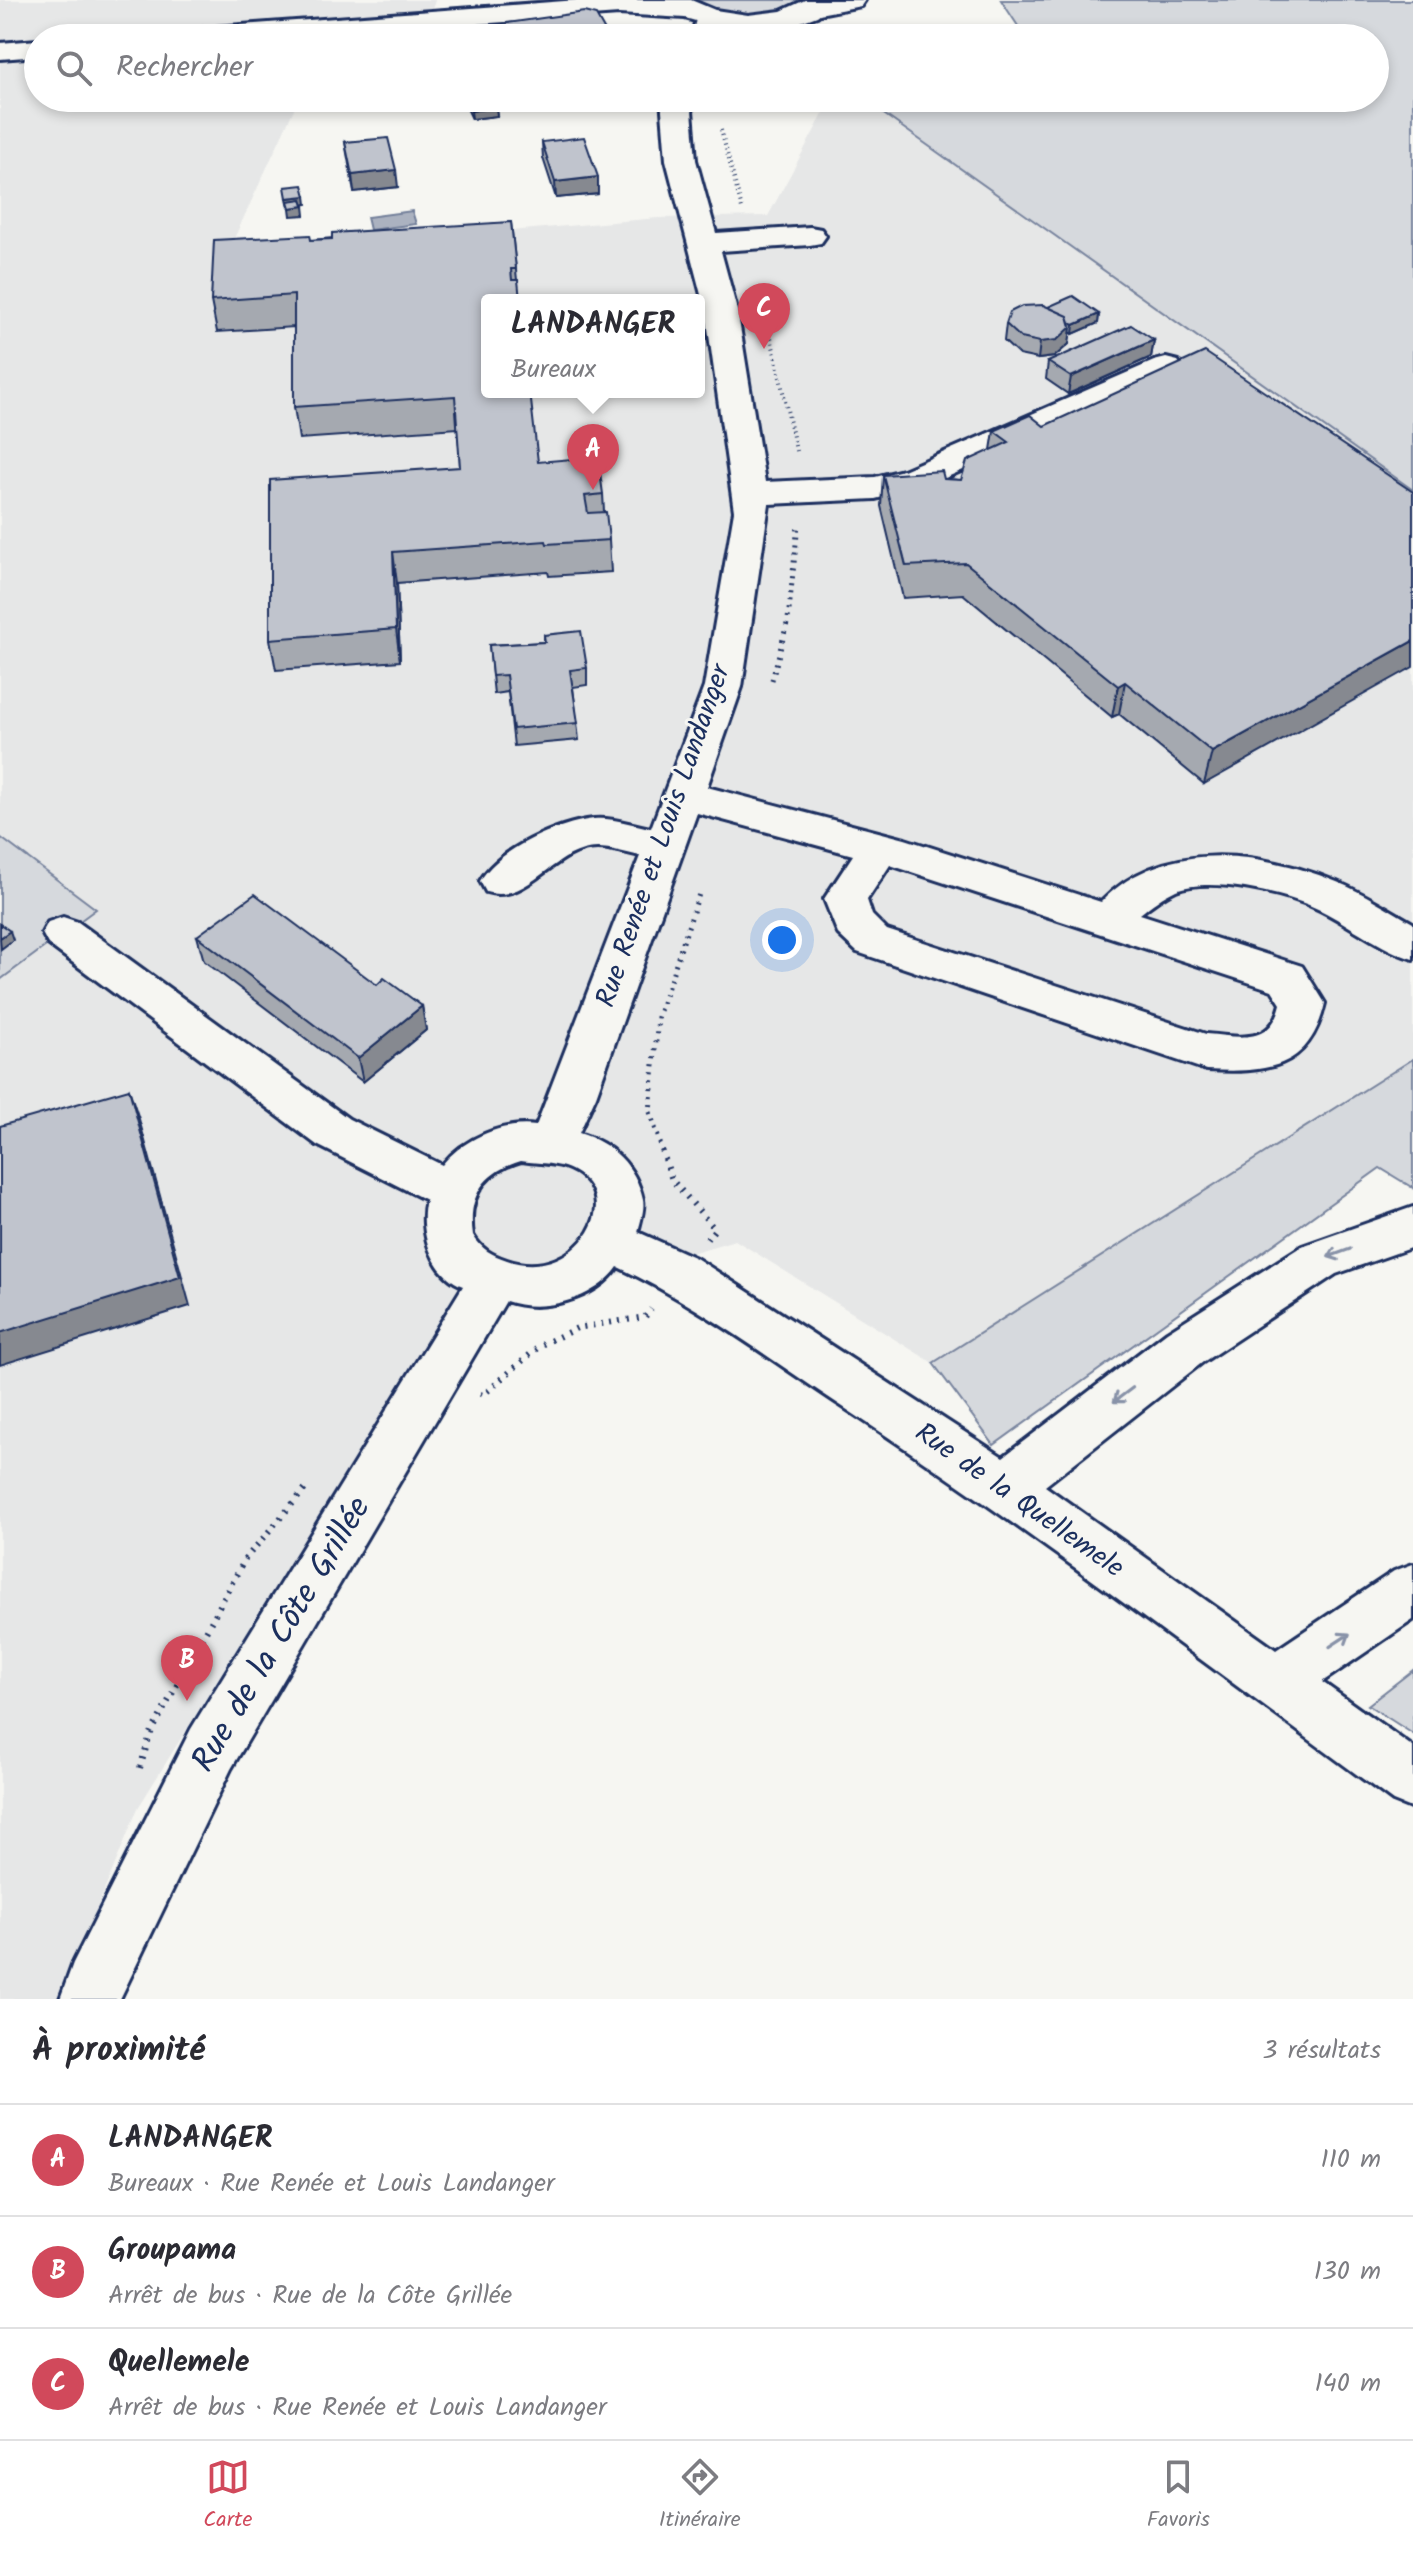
<!DOCTYPE html>
<html lang="fr">
<meta charset="utf-8">
<style>
body{margin:0;font-family:Kalam,sans-serif;background:#f2f2f3;color:#2b2b33}
.you{position:absolute;left:782px;top:940px;width:28px;height:28px;margin:-20px;border:6px solid #fff;border-radius:50%;background:#1a73e8;box-shadow:0 0 0 12px #1a73e833}
.badge{display:grid;place-items:center;width:52px;height:52px;border-radius:50%;background:#d1495b;color:#fff;font-size:26px;font-weight:700}
.pin{position:absolute;translate:-50% -66px;filter:drop-shadow(0 2px 4px #0008)}
.pin::after{content:'';position:absolute;top:42px;width:28px;height:24px;background:inherit;clip-path:polygon(0 0,100% 0,50% 100%)}
.popup{position:absolute;left:481px;top:294px;width:224px;height:104px;box-sizing:border-box;display:grid;place-content:center;border-radius:8px;background:#fff;filter:drop-shadow(0 2px 6px #0005);font-size:26px;white-space:nowrap;color:#7c7c81}
.popup b{font-size:30px;color:#2b2b33}
.popup::after{content:'';position:absolute;left:50%;top:100%;margin-left:-16px;border:16px solid transparent;border-top-color:#fff}
.list{margin:0;padding:0;list-style:none}
h2{display:flex;justify-content:space-between;align-items:center;height:104px;margin:0;padding:0 32px;font-size:34px}
h2 small{font-size:26px;font-weight:400;color:#7c7c81}
.list li{display:grid;grid-template-columns:52px 1fr auto;gap:24px;align-items:center;box-sizing:border-box;height:112px;padding:0 32px;border-top:2px solid #e1e1e2}
.list b{display:block;font-size:30px;white-space:nowrap}
.list p{margin:0;font-size:26px;white-space:nowrap;color:#7c7c81}
.list em{font-size:26px;font-style:normal;color:#7c7c81}
.icon{flex:none;width:44px;height:44px;fill:none;stroke:currentColor;stroke-width:2;stroke-linecap:round;stroke-linejoin:round}
.map{position:relative;flex:none;width:1413px;height:1999px;overflow:hidden}
.search{position:absolute;background:#fff;box-shadow:0 4px 12px #0003;left:24px;right:24px;top:24px;height:88px;display:flex;align-items:center;gap:20px;box-sizing:border-box;padding:0 28px;border-radius:44px;color:#7c7c81;font-size:30px}
.sheet{height:440px;background:#fff}
nav{display:flex;justify-content:space-around;align-items:center;box-sizing:border-box;height:112px;border-top:2px solid #e1e1e2;background:#fff;font-size:22px;color:#7c7c81}
nav a{display:grid;justify-items:center;gap:4px}
nav .on{color:#d1495b}
.map>svg:first-child{display:block}
.built{fill:#e6e7e7;fill-rule:evenodd}
.green{fill:#d6d9dd;stroke:#78849e;stroke-width:2}
.water{fill:#abb2c0;stroke:#717e99;stroke-width:2}
.lines{fill:none;stroke-linecap:round;stroke-linejoin:round}
.minor-casing{stroke:#1b2f5e;stroke-width:6}
.major-casing{stroke:#1b2f5e;stroke-width:6}
.path-far2{stroke:#1b2f5e;stroke-width:4;stroke-dasharray:1 4;stroke-linecap:butt}
.path-far1{stroke:#1b2f5e;stroke-width:5;stroke-dasharray:2 6;stroke-linecap:butt}
.path{stroke:#1b2f5e;stroke-width:6;stroke-dasharray:2 7;stroke-linecap:butt}
.minor{fill:#f6f6f2;fill-rule:evenodd}
.major{fill:#f6f6f2;fill-rule:evenodd}
.wall{fill:#a5a9b0;stroke:#1b2f5e;stroke-width:2}
.shaded-wall{fill:#868990;stroke:#1b2f5e;stroke-width:2}
.building{fill:#c0c4cd;stroke:#1b2f5e;stroke-width:2}
.oneway{stroke:#8892a8}
.labels{text-anchor:middle;dominant-baseline:central;stroke-width:6;stroke-linejoin:round;paint-order:stroke}
.street-label{font-size:28px;fill:#1b2f5e;stroke:#f6f6f2}
.near-street-label{font-size:34px;fill:#1b2f5e;stroke:#f6f6f2}
</style>
<div class="map">
<svg width="1413" height="1999" viewBox="0 0 1413 1999">
<rect width="100%" height="100%" fill="#f6f6f2"/>
<filter id="ink" filterUnits="userSpaceOnUse"><feTurbulence type="fractalNoise" baseFrequency=".0125" numOctaves="2"/><feDisplacementMap in="SourceGraphic" scale="16" xChannelSelector="R" yChannelSelector="G"/><feConvolveMatrix kernelMatrix="1 2 1 2 8 2 1 2 1" color-interpolation-filters="sRGB"/></filter>
<g filter="url(#ink)">
<path class="built" d="M0,0h435l-9,38h-388v60h261l-73,158 432,-38 110,-2 58,-107 45,-4 542,385v569l-480,304 -198,-123 -301,89 -296,479 -78,191h-60zM487,300h212v92h-212z"/>
<path class="green" d="M693,0h109c-29,22 -79,16 -109,0z
M1001,0h412v490l-542,-385 14,-7h490v-60h-365l12,-6z
M0,837l96,72 -96,71z
M1413,1059v129l-33,-20 -386,277 -61,-82z
M1413,1670v64l-45,-29z"/>
<path class="water" d="M412,211l4,13 -46,6 -3,-13z"/>
<g class="lines">
<g class="minor-casing">
<path id="minor" d="M809,0h56l-4,6 -47,9 -10,-2 -4,-6z
M708,10l10,2 4,6 -3,20h-28l7,-26z
M661,98h30l5,62 20,73 94,-6 11,2 5,7 -5,7 -11,2 -89,6 17,63 27,168 110,-5 28,-7 251,-109 12,-3 12,3 5,7 -5,7 -251,111 -52,13 -106,5 -27,183 -35,100 198,52 196,63c61,-64 161,-51 236,-20 27,11 51,27 76,41v36c-33,-10 -61,-33 -93,-49 -32,-16 -109,-34 -144,-20 -13,6 -25,15 -36,24l162,52 23,37c-15,67 -59,70 -119,67l-349,-118 -19,-18 -14,-35 29,-44 -156,-42 -101,283 -17,37c33,10 57,33 64,67 2,9 -3,23 -5,32l58,26 307,199 164,-125 135,-86 111,-39v40l-77,27 -133,88 -158,124 231,164 118,-79 19,-7v56l-91,62 91,65v62l-20,-8c-183,-134 -364,-272 -553,-396 -73,-48 -143,-101 -222,-138 -22,32 -76,47 -112,34l-275,468 -111,230h-60l13,-36 118,-234 272,-443c-31,-11 -45,-56 -37,-86l-109,-55 -269,-201 -6,-11 6,-11 15,-5 15,5 271,197 93,46c21,-26 62,-44 94,-39l104,-270c-13,-3 -29,-8 -43,-8 -43,0 -69,57 -111,44l-6,-11c18,-32 78,-58 114,-62 17,-2 40,6 57,9l53,-141 30,-176 -28,-197 -40,-154zM890,865l382,125 9,14c-10,41 -40,33 -75,30l-319,-104 -15,-15 -5,-15zM521,1161c14,2 31,2 43,6 70,25 13,118 -57,93 -15,-5 -26,-11 -34,-25 -6,-39 11,-63 48,-74z"/>
</g>
<g class="major-casing">
<path id="major" d="M578,0h113l24,10 33,5 33,-4 24,-11h33l-21,16 -19,7 -50,8 -21,-1 -42,-12 -66,-4 -341,24h-117l4,-6 10,-2z
M38,40v16l-38,3v-16z"/>
</g>
<path class="path-far2" d="M721,130l21,79
M769,328l28,127"/>
<path class="path-far1" d="M772,680l16,-60 10,-95
M663,1152l-13,-40 8,-95 41,-123"/>
<path class="path" d="M662,1150l10,30 43,49 -8,10
M480,1394l3,1 58,-50 36,-17 68,-11 6,-8
M140,1768l10,-33 95,-176 62,-72"/>
<use href="#minor" class="minor"/>
<use href="#major" class="major"/>
</g>
<path class="wall" d="M494,25l115,13h-114z
M462,98h30l5,18 -25,3z
M345,142l53,45 -44,5z
M542,142l56,35v17l-42,4 -13,-40z
M511,222l6,58 -30,20 51,162 65,32 1,18 5,28 2,32 -62,4 -1,-4 -151,11 3,78 -124,9 -6,-31 190,-172 -2,-39 -159,11 -5,-32v-80l-77,5 -6,-31 100,-61z
M1048,307l51,7 -1,9 -25,11 -3,-2 -1,12 -15,13 -16,2 -19,-4 -15,-14 2,-17z
M1154,340l-3,17 -83,37 -22,-15 2,-17z
M1044,426l369,66 -209,292 -85,-70 -7,3 -149,-123 -60,4 -22,-92 2,-31 78,5 30,-30 3,-19z
M544,635l43,33v17l-14,2 6,53 -65,6 -6,-54 -14,2 -5,-49 55,-3z
M197,936l180,49 45,21 4,24 -63,52 -159,-121z"/>
<path class="shaded-wall" d="M496,107l1,9 -25,3 -1,-8z
M396,170l2,17 -44,5 -2,-17z
M598,177v17l-42,4 -1,-16z
M306,196l1,8 -17,3 -2,-6 1,6 -2,-9z
M304,206l1,9 -14,1 -1,-8z
M1099,314l-1,9 -25,11 1,-9z
M1071,327l-2,17 -15,13 -16,2 2,-17z
M1154,340l-3,17 -83,37 3,-17z
M393,552l4,31 3,78 -4,-32z
M1413,641v26l-209,117 8,-32z
M1125,682l-6,32 -7,3 6,-31z
M10,931l3,9 -12,9 -1,-11z
M422,1006l4,24 -63,52 -5,-24z
M129,1089l10,30 51,187 -190,59v-32z"/>
<path class="building" d="M584,12l12,3 13,23h-109l-6,-13z
M465,98h27l4,9 -25,4z
M584,137l14,40 -43,5 -13,-40z
M388,138l8,32 -44,5 -7,-33z
M303,185l3,11 -19,2 -2,-11z
M302,199l2,7 -14,2 -2,-7z
M511,222l5,47h-5l1,11h6l2,20h-33v92h43l8,70 46,-4 15,7 4,29 -18,2 3,17 18,-1 3,28 -62,4 -1,-3 -153,11 3,77 -126,10v-159l190,-13 -5,-71 -161,11v-112l-83,6 3,-61 96,-5 1,5 21,-1v-6z
M1073,296l26,18 -25,11 -4,-3 -2,-6 -20,-9z
M1043,305l25,11 3,11 -14,13 -17,2 -19,-4 -15,-14 4,-12 12,-6z
M1131,325l23,15 -83,37 -23,-15z
M1205,352l208,140v149l-201,111 -87,-70 -7,4 -152,-123 -60,3 -23,-91 59,-4 2,8 17,1 6,-19 42,-19 -15,-11 36,-16 14,11z
M581,631l6,37 -17,2 8,53 -65,6 -7,-54 -14,1 -3,-31 56,-3 -1,-7z
M255,894l122,91 7,-7 38,28 -64,52 -161,-122z
M0,924l10,7 -10,7z
M129,1089l51,188 -180,56v-207z"/>
<defs><path id="oneway-shaft" d="M-6 0H5M1.5-3L5.5 0L1.5 3" fill="none" stroke-width="1.6" stroke-linecap="round" stroke-linejoin="round" transform="scale(2)"/></defs>
<g class="oneway">
<use href="#oneway-shaft" transform="translate(1339 1253) rotate(160)"/>
<use href="#oneway-shaft" transform="translate(1123 1395) rotate(143)"/>
<use href="#oneway-shaft" transform="translate(1340 1640) rotate(-33)"/>
</g>
</g>
<g class="labels">
<g class="street-label">
<text transform="translate(664 836) rotate(-71)">Rue Renée et Louis Landanger</text>
<text transform="translate(1019 1501) rotate(35)">Rue de la Quellemele</text>
</g>
<g class="near-street-label">
<text transform="translate(282 1635) rotate(-59)">Rue de la Côte Grillée</text>
</g>
</g>
</svg>
<div class="you"></div>
<div class="pin badge" style="left:593px;top:490px">A</div>
<div class="popup"><b>LANDANGER</b>Bureaux</div>
<div class="pin badge" style="left:187px;top:1701px">B</div>
<div class="pin badge" style="left:764px;top:349px">C</div>
<div class="search"><svg class="icon" aria-label="search" viewBox="0 0 24 24"><circle cx="10" cy="10" r="6"/><path d="M15 15l6 6"/></svg>Rechercher</div>
</div>
<section class="sheet">
<h2>À proximité<small>3 résultats</small></h2>
<ul class="list">
<li><span class="badge">A</span><div><b>LANDANGER</b><p>Bureaux · Rue Renée et Louis Landanger</p></div><em>110 m</em></li>
<li><span class="badge">B</span><div><b>Groupama</b><p>Arrêt de bus · Rue de la Côte Grillée</p></div><em>130 m</em></li>
<li><span class="badge">C</span><div><b>Quellemele</b><p>Arrêt de bus · Rue Renée et Louis Landanger</p></div><em>140 m</em></li>
</ul>
</section>
<nav>
<a class="on"><svg class="icon" aria-label="map" viewBox="0 0 24 24"><path d="M3 6l6-2 6 2 6-2v14l-6 2-6-2-6 2zM9 4v14M15 6v14"/></svg>Carte</a>
<a><svg class="icon" aria-label="directions" viewBox="0 0 24 24"><path d="M12 3l9 9-9 9-9-9zM9 14v-3h6M13 9l2 2-2 2"/></svg>Itinéraire</a>
<a><svg class="icon" aria-label="saved" viewBox="0 0 24 24"><path d="M7 4h10v16l-5-4-5 4z"/></svg>Favoris</a>
</nav>
